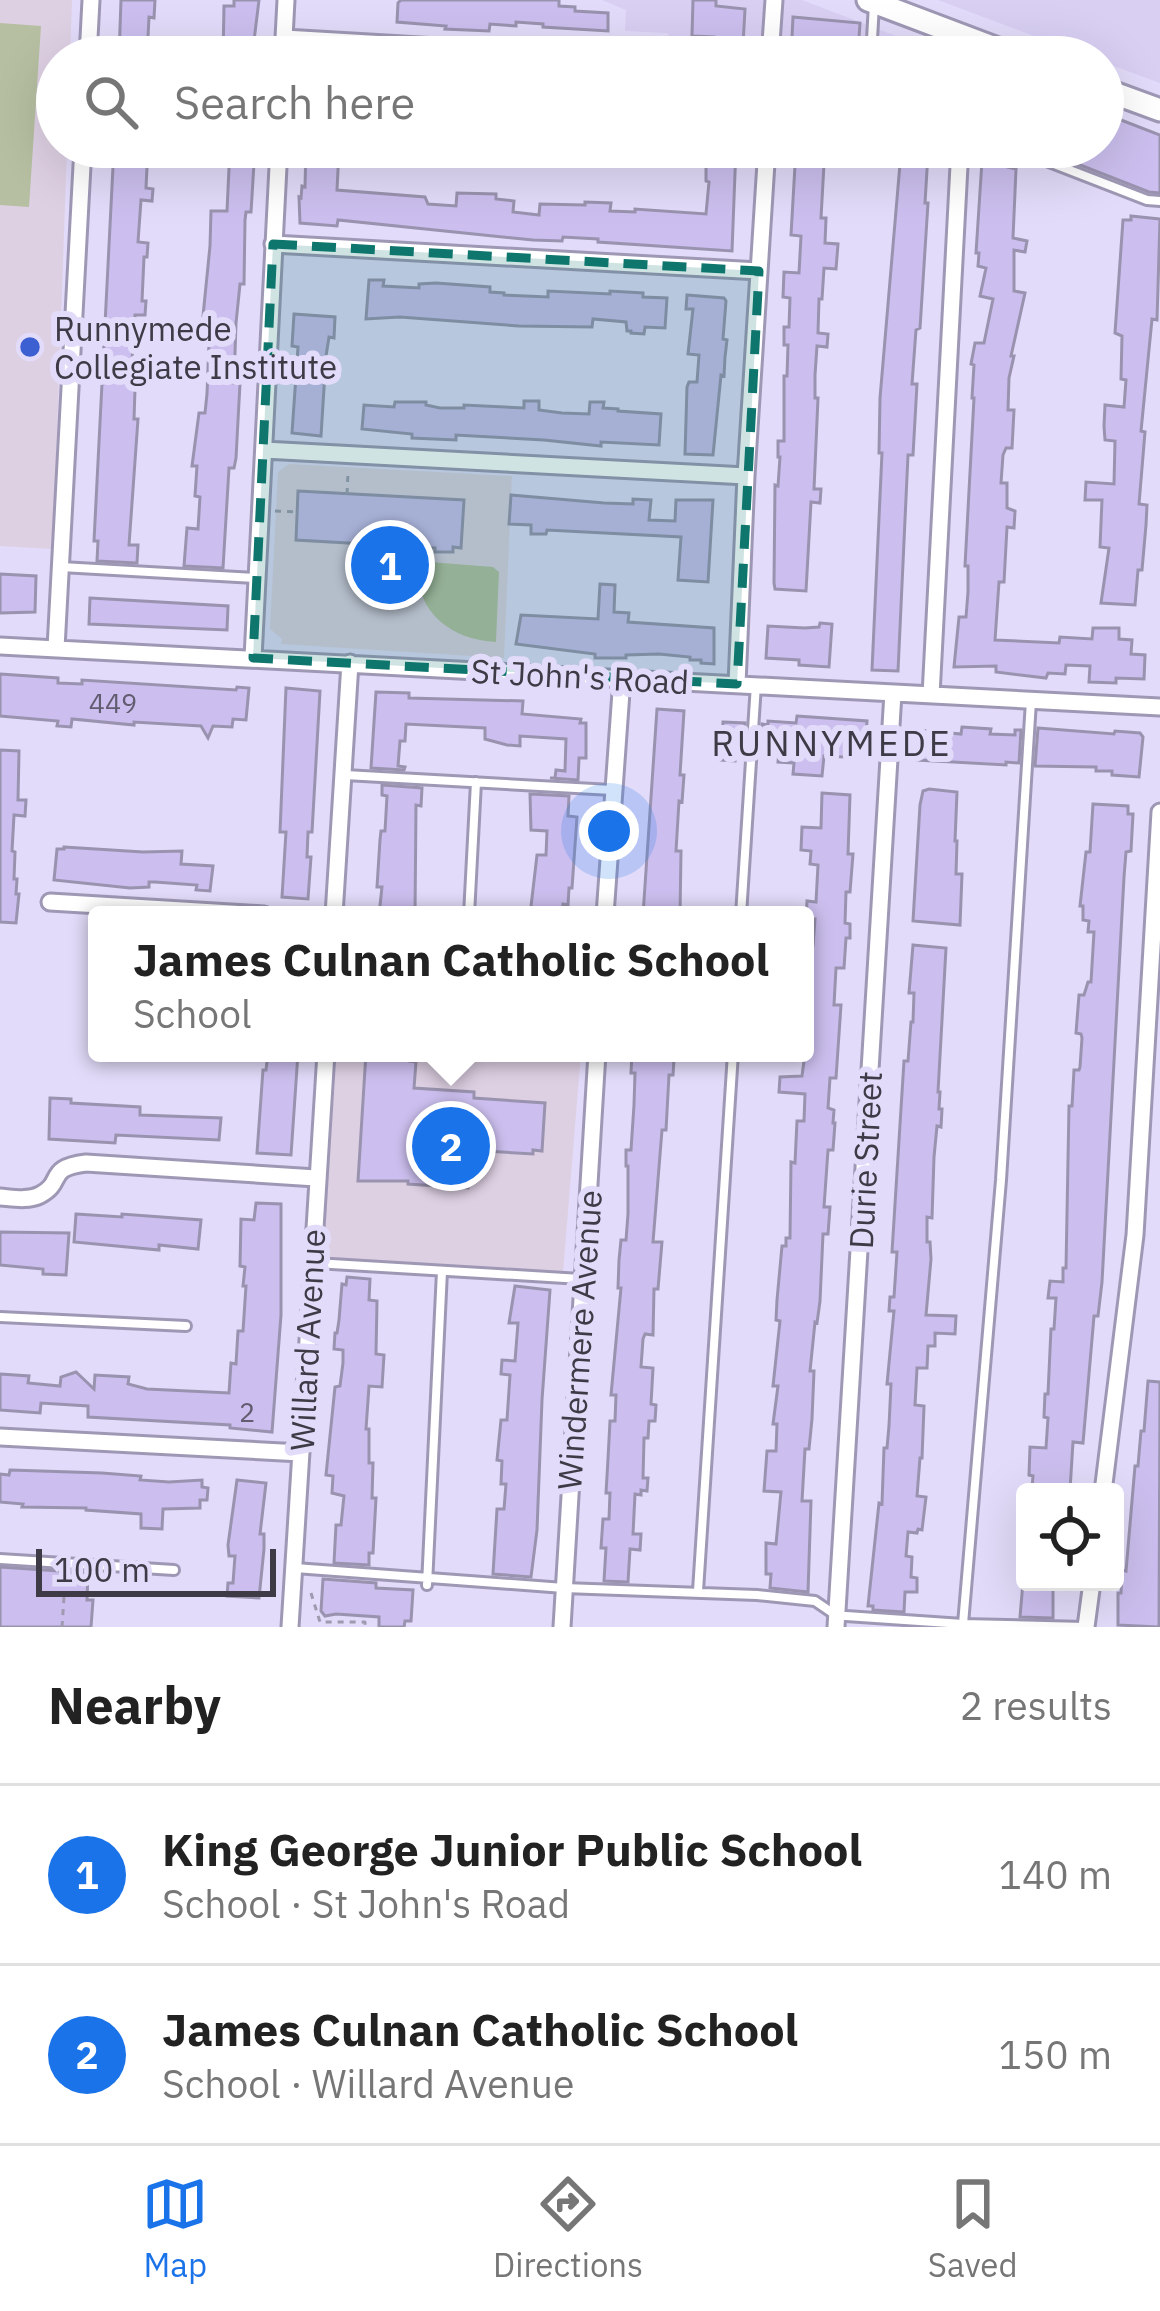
<!DOCTYPE html>
<meta charset="utf-8">
<style>
body{margin:0;font-family:"IBM Plex Sans",sans-serif;background:#f6f6f6;color:#222}
.controls{position:absolute;right:36px;bottom:36px;display:grid;overflow:hidden;border-radius:12px;box-shadow:0 12px 48px #0002}
.controls button{width:108px;height:108px;display:grid;place-items:center;padding:0;border:0;border-bottom:3px solid #e0e0e0;background:#fff;color:#222;font:60px sans-serif}
.scale{position:absolute;left:36px;bottom:30px;width:240px;box-sizing:border-box;padding-left:12px;border:6px solid #3e3b47;border-top:0;font-size:33px;line-height:42px;white-space:nowrap;color:#3e3b47;-webkit-text-stroke:9px #e2dbf9;paint-order:stroke}
.you{position:absolute;left:609px;top:831px;width:42px;height:42px;margin:-30px;border:9px solid #fff;border-radius:50%;background:#1a73e8;box-shadow:0 0 0 18px #1a73e833}
.badge{display:grid;place-items:center;width:78px;height:78px;border-radius:50%;background:#1a73e8;color:#fff;font-size:39px;font-weight:700}
.pin{position:absolute;translate:-50% -50%;border:6px solid #fff;box-shadow:0 3px 12px #0006}
.popup{position:absolute;left:88px;top:906px;width:726px;height:156px;box-sizing:border-box;display:grid;place-content:center;border-radius:12px;background:#fff;filter:drop-shadow(0 3px 9px #0005);font-size:39px;white-space:nowrap;color:#767676}
.popup b{font-size:45px;color:#222}
.popup::after{content:'';position:absolute;left:50%;top:100%;margin-left:-24px;border:24px solid transparent;border-top-color:#fff}
.list{margin:0;padding:0;list-style:none}
h2{display:flex;justify-content:space-between;align-items:center;height:156px;margin:0;padding:0 48px;font-size:51px}
h2 small{font-size:39px;font-weight:400;color:#767676}
.list li{display:grid;grid-template-columns:78px 1fr auto;gap:36px;align-items:center;box-sizing:border-box;height:180px;padding:0 48px;border-top:3px solid #e0e0e0}
.list b{display:block;font-size:45px;white-space:nowrap}
.list p{margin:0;font-size:39px;white-space:nowrap;color:#767676}
.list em{font-size:39px;font-style:normal;color:#767676}
.icon{flex:none;width:66px;height:66px;fill:none;stroke:currentColor;stroke-width:2;stroke-linecap:round;stroke-linejoin:round}
.map{position:relative;flex:none;width:1160px;height:1627px;overflow:hidden}
.search{position:absolute;background:#fff;box-shadow:0 12px 48px #0002;left:36px;right:36px;top:36px;height:132px;display:flex;align-items:center;gap:30px;box-sizing:border-box;padding:0 42px;border-radius:66px;color:#767676;font-size:45px}
.sheet{height:516px;background:#fff}
nav{display:flex;justify-content:space-around;align-items:center;box-sizing:border-box;height:168px;border-top:3px solid #e0e0e0;background:#fff;font-size:33px;color:#767676}
nav a{display:grid;justify-items:center;gap:6px}
nav .on{color:#1a73e8}
.map>svg:first-child{display:block}
.built{fill:#d8cff3}
.education{fill:#ded0e3}
.green{fill:#b6bfa1}
.building{fill:#ccbfef;stroke:#9a93af;stroke-width:3}
.lines{fill:none;stroke-linecap:round;stroke-linejoin:round}
.service-casing{stroke:#9f98b5;stroke-width:14}
.minor-casing{stroke:#9f98b5;stroke-width:21}
.secondary-casing{stroke:#9f98b5;stroke-width:27}
.path{stroke:#9f9ab0;stroke-width:3;stroke-dasharray:6 6;stroke-linecap:butt}
.service{stroke:#fff;stroke-width:8}
.minor{stroke:#fff;stroke-width:15}
.secondary{stroke:#fff;stroke-width:21}
.marked{fill:#0f766e;fill-opacity:0.2;stroke:#0f766e;stroke-width:9;stroke-dasharray:24 15;stroke-linejoin:round}
.poi-dot{fill:#3c60d2;stroke:#e2dbf9;stroke-width:4.5}
.labels{text-anchor:middle;dominant-baseline:central;stroke-width:12;stroke-linejoin:round;paint-order:stroke}
.number-label{font-size:27px;fill:#625c71}
.poi-label{font-size:33px;fill:#3e3b47;stroke:#e2dbf9;text-anchor:start}
.street-label{font-size:33px;fill:#3e3b47;stroke:#e2dbf9}
.neighbourhood-label{font-size:36px;letter-spacing:3px;fill:#3e3b47;stroke:#e2dbf9}
</style>
<div class="map">
<svg width="1160" height="1627" viewBox="0 0 1160 1627">
<rect width="100%" height="100%" fill="#e2dbf9"/>
<path class="built" d="M602,0h200l141,54 -1,3h-267v-14l-8,-10 -42,-2 1,-21z
M938,0h222v83l-57,-21v-5h-13z"/>
<path class="education" d="M0,0h72l-2,57h-13v90h10l-14,402 -53,-3z
M289,464l223,12 -8,182 -223,-14 1,-5 -12,-10 8,-157z
M337,1053h244l-18,219 -242,-10z"/>
<path class="green" d="M0,23l41,3 -12,181 -29,-2z
M417,561l76,6 6,5 -3,70c-46,-2 -82,-31 -79,-81z"/>
<path class="building" d="M121,0h34l-1,18 -5,-1 -2,40h-28z
M234,0h25l-7,57h-29l1,-51h10z
M401,0h158v6l16,1v4l33,2v18l-65,-4v-3l-27,-2v4l-26,-2 -1,7 -44,-2 1,-3 -49,-4 1,-19z
M693,0h23v6l29,3 -2,36 -29,-2v-6l-22,-1z
M793,17l67,6 -1,15h5l-1,19h-72z
M880,39l28,1 40,17h-69z
M1103,113l57,22v58l-11,-1 -115,-45h69z
M114,147h34l-2,41 7,1 -1,12 -11,-1 -3,42 10,1 -1,14h-3l-2,44h4l-1,14h-10l-3,45h4l-2,59h4l-9,126h9l-1,18 -40,-2 1,-20h-4z
M230,147h25l-4,65h-5l-1,8 -1,64h-4l-4,39 -2,60h6l-4,75 -2,10h-5l-6,100 -39,-2 3,-38 11,1 2,-32 -5,-1 2,-30h-5l7,-53h6l2,-19 3,-77 -7,-1 7,-70 1,-35h16z
M706,147h30l-4,104 -134,-9v-3l-35,-2 -1,4 -29,-1 -195,-20 -1,6 -37,-3 -1,-26 2,1 1,-12 3,1 1,-39 33,2 -2,40 88,7 3,7 28,2 1,-13 39,1v5l18,2 -1,11 26,3 1,-11 45,1v-3l26,1 -1,8 25,1v-3l71,5 3,-32 -3,-1z
M796,148l21,1 -1,14 8,1 -3,54h5l-1,25 13,1 -2,25 -12,-1 -2,31h-3l-1,34 10,1 -1,13 -10,-1 -2,29v23h3l-4,91h7l-1,14 -9,-1 -5,89 -31,-2 -1,-6 1,-98 3,1 2,-29h-2v-16h6v-65h3l1,-31h-4v-18h5l1,-29 -7,-1 1,-25 15,1 2,-37 -10,-1z
M901,152l27,2 -3,49h3l-8,125 -4,2 -4,54h5l-4,71h-5l-10,216 -26,-1 10,-217h-3l1,-55z
M982,161l34,8 -3,69 14,3 -2,11 -11,-2v41l11,2 -14,63h3l-5,22 -1,32h6l-2,38h-6l-3,7 -2,28h6v25l8,3 -1,17 -7,-1 -3,55h-5l-4,58 64,3 1,-6 32,2 1,-11h26v11l13,1 -1,14 14,1 -1,24 -28,-1v5l-27,-1 1,-16 -24,-1 -1,9 -17,-1 -2,5 -50,-6v-6l-42,1 5,-50h7l2,-25v-26h-3l9,-168h-2l2,-33 -3,-1 4,-21h9l9,-44 -13,-3 6,-28 -8,-2 1,-13h-3z
M1131,216l29,3 -3,101 -5,-1 -11,112 4,1 -6,72 8,1 -1,20 -4,45h-4l-3,35 -34,-2 8,-55 -9,-1 2,-47h-17l1,-18 28,2 1,-43 -10,-1 -1,-14 1,-21 19,2 2,-27 -5,-1 1,-43 -7,-3 8,-113h8z
M369,280h15l-1,6 36,2v-4l17,-1 54,4v5l14,1v2l44,2v-6l62,3v-3l33,2v4l24,1 -2,30 -20,-1 -1,7 -13,-1v-2h-4l-1,-9 -33,-3 -1,8 -73,-1 -119,-9 -34,2z
M687,295l37,3 2,3 -3,38 4,1 -2,17 -1,19 -3,-1 -8,80 -28,-1 2,-67 2,-5h8l2,-27 -11,-1 5,-45h-7z
M294,314l41,3 -1,21 -5,-1 -3,19 -5,80 -29,-3 6,-86 -6,-1z
M524,401h15v9l23,3 27,1 1,-12h14l-1,6 15,1v2l43,3 -2,31 -58,-3v4l-57,-6 -88,-5v5l-44,-2v-4l-50,-5 2,-24 30,2 1,-5h31v3l14,3h24v-3l60,3z
M298,491l166,9 -3,48 -8,-1v5h-18v-4l-139,-8z
M511,495l93,8 29,1v-5l18,1 -2,20 26,1 1,-21h37l-5,82 -30,-2 3,-43 -134,-7 -1,4h-15v-9l-22,-1z
M0,574l36,2 -1,36 -35,1z
M600,584l15,1 -1,27 15,1 -1,9 86,6v36l-13,-1v-3h-11v-3l-31,-3 -33,1v3h-31v-4l-79,-10 5,-29 77,4z
M90,598l138,8 -1,24 -138,-6z
M820,623l12,1 -3,43 -30,-2v-5l-33,-2 2,-32 37,2 14,-1z
M0,674l58,4v5l24,1v-4l154,10 1,-3 12,1 -3,32 -13,-1 -1,8 -19,-1 -5,12 -7,-12 -67,-4v3l-62,-6 -1,8 -14,-1 1,-5 -58,-5z
M286,688l34,3 -8,141h-4l-1,25h4l-3,42 -26,-2 4,-65h-6z
M376,692l33,1v5l114,3 -1,13 59,5 -1,4h6v35h-7l-1,22 -28,-2h5l1,-8 9,1 1,-32 -46,-3v10l-13,-1 -22,-6v-11l-79,-4 -1,17h-5l-2,25 7,1 -1,3 -33,-2z
M657,709l27,2 -4,64h4l-2,27 -3,-1 -3,50h5l-1,64h-37z
M797,716l70,5 -2,31 -20,-1 -1,6 -20,-1 -2,20 -29,-2 1,-11 -16,-1 1,-11 -19,-1 2,-26 6,1v-4l28,2z
M723,722l22,1 -2,34 -8,-1v5l-14,-1z
M962,727l29,2 -1,5 25,1v-5h6l-2,33 -13,-1v3l-89,-5 1,-30 43,4z
M1038,728l76,6 1,-3 25,2 3,4 -4,40 -27,-2v-4h-16v-4l-61,-1z
M0,750l19,1 -1,49h8l-1,16 -11,-1 -2,36 3,1 -1,27h3l-1,15h3l-3,29 -16,-1z
M382,785l40,3 -1,18 -5,-1 -1,110h-36l3,-28h-5l3,-47 1,-9h4l2,-35 -5,-1z
M929,789l28,3 -2,49h2l-1,33h6l-2,51 -47,-4 7,-116 3,-14z
M822,793l28,2 -2,59h5l-3,38h-4l-1,31 5,1v14h-4l-2,30h-8l-2,37h7l-5,73h-6l-2,30 6,2 -1,13h2l-2,27h-5l-4,57h6l-2,27h-5l-3,67 -3,22 -2,-1 -5,49h4l-2,48 -3,30h-4l-3,52h9l-3,91 -38,-4 1,-14h-5v-31l10,1 5,-52 -17,-1 3,-40h9l1,-27h-4l5,-38h-5l7,-65 -4,-1 1,-20 5,-54h4v-8h4l1,-76 4,1 2,-42h7l1,-27 -26,-2 1,-15 22,-1 3,-23v-96h5v-12h3l2,-26h-9l1,-18 9,1 2,-37 -8,-1 1,-13 -10,-1 1,-23 19,1z
M530,794l39,2 -1,20 9,1 -5,71h-3l-1,17 -5,-1 -1,11h-32l7,-60h9l1,-24 -16,-1z
M1093,804l35,2v8h5l-2,37 -5,1 -2,25 -22,405 -4,34h-4l-11,127 -10,-1 -3,48 -30,2 1,-4h-9l1,-12 -4,-1 1,-28 16,1 2,-30 -4,-1 1,-23h3l3,-65h3l2,-31h-8l2,-17 13,1v-14h3l3,-162h3l2,-36h5l1,-3 2,-29 -1,-4 -5,-1 3,-38h5l4,-13h3l3,-50h-6l1,-11 -6,-1v-14h-3l6,-54h4z
M64,847l79,5 39,-1 -1,13 32,2 -3,25 -14,-1 1,-5 -42,-3h-6v5l-19,1 -76,-8 3,-31h7z
M913,945l33,3 -8,144h2l-1,17h3l-1,18 -4,-1 -3,31 -2,61 -5,-1v25h3l1,17 -5,56 30,1 -1,18 -20,-1v13h-7l-1,22h-10l-2,37 9,1 -2,52h-2l-3,38 9,1 -4,33 -4,-1 -1,4 -9,-1 -2,24 6,1 -1,20 6,1v14h-12l-1,20 -31,-2v-4h-5l11,-103 3,1 2,-56h3l2,-22 2,-42h-4l7,-73h-5l1,-14h4l3,-45h-5l12,-191h4l3,-39h2l1,-29h-5z
M268,1053h30l-7,102 -34,-2 6,-83h3z
M366,1053h44l-1,8 7,1 -2,26 60,4v6l71,5 -3,48 -9,-1v4l-63,-4 -2,38 -60,-4v-3h-50z
M632,1053h32l-1,5 11,1 -1,16h-4l-3,55h-4l-9,112h9l-4,47h-4l-1,46 -8,-1 -2,5 -2,28 12,1 -2,36 5,1 -1,16h-6l-1,17h-4l-1,40h5l-1,13 -6,-1v5l-6,-1 -2,40h8l-1,16 -10,-1 -2,33 -24,-1 2,-33h-5l2,-29h6l1,-26h-4l2,-34 2,-38h5l1,-26h-5l10,-107h-3l1,-28 2,-20h5l2,-26v-48h-2v-16h5l3,-45 1,-32h-4z
M50,1098l21,1v4l69,4v8l81,3 -2,22 -103,-5 -1,8 -66,-4z
M256,1203l25,1v111l-9,117 -42,-4v-3l-142,-8v-11l-47,-3 -1,10 -40,-3v-36l29,2 -1,7 32,3 1,-9 15,-5 18,17 1,-14 34,2 -1,7 19,5 82,4 2,-30 5,1 2,-33h5l3,-45h-3l2,-19 -5,-1 1,-47 13,1z
M76,1214l46,3v-3l79,6 -3,29 -39,-4v5l-85,-8z
M0,1232l69,1 -3,42 -23,-1v-5l-43,-4z
M347,1277l23,2 -1,21 8,1 -1,53 8,1 -2,32 -13,-1 -3,43h3v34h4l-1,35h4l-3,55h-4v12l-35,-2 2,-38h5l3,-29 -12,-3 1,-17 -7,-1 9,-88 5,-1 3,-23v-13l-9,-1 1,-16h2l2,-13 3,-36 4,1z
M515,1286l35,4 -8,110 -5,130 -6,47 -38,-3 4,-65h7l2,-25h-5l1,-23 -5,-1 4,-40h6l3,-45 -9,-1 1,-14 13,1 3,-38h-9z
M1148,1381l12,1 -1,245 -41,-2v-32h3l1,-23 4,1 9,-105h3l3,-35h3z
M10,1470l92,3 39,3 -1,4 29,2 33,-2v7l6,1 -1,12h-7v8l-37,1 -1,20 -21,-1v-14l-55,-4v-2l-64,-1 1,-3 -23,-2v-28l9,1z
M237,1480l29,3 -6,51h4v15l-5,49 -32,-2 1,-13h5l2,-27h-6l-1,-11z
M0,1567l88,6 -1,27h6l-2,27h-91z
M323,1579l53,4v5l37,2 -2,31h-6l-1,6h-25v-10l-43,-3 -11,2 -4,-5z
M1023,1582h30v36l-33,-1z"/>
<g class="lines">
<g class="service-casing">
<path id="service" d="M871,57l3,-53
M1010,147l137,53 13,1
M61,567l194,11
M345,775l267,15
M469,915l7,-133
M741,915l15,-231
M315,1263l266,16
M0,1317l186,9
M0,1559l174,11
M295,1568l269,20 193,7 58,6 22,15h9l117,8 121,3
M427,1585l15,-314
M698,1591l35,-538
M963,1624l38,-444 30,-479"/>
</g>
<g class="minor-casing">
<path id="minor" d="M284,38l322,19
M88,57l3,-57
M283,57l3,-57
M770,57l4,-57
M273,244l486,27
M264,450l482,26
M0,646l1160,61
M56,648l27,-501
M253,658l26,-511
M737,684l9,-208 21,-329
M931,695l29,-548
M50,902l214,13
M334,915l16,-252
M605,915l17,-237
M0,1197c13,1 28,4 40,-2 25,-13 5,-27 46,-32l230,15
M0,1437l301,16
M1103,1492l32,-257 25,-423
M290,1627l36,-574
M562,1627l35,-574
M836,1627l57,-934
M1086,1627l6,-45"/>
</g>
<g class="secondary-casing">
<path id="secondary" d="M868,0l151,57
M1103,89l57,21"/>
</g>
<path class="path" d="M347,494l1,-21
M275,511l22,1
M311,1593l9,29h45v5
M62,1627l2,-30"/>
<use href="#service" class="service"/>
<use href="#minor" class="minor"/>
<use href="#secondary" class="secondary"/>
</g>
<path class="marked" d="M273,244l486,27 -22,413 -484,-26z"/>
<circle class="poi-dot" cx="30" cy="347" r="12"/>
<g class="labels">
<g class="number-label">
<text x="113" y="702">449</text>
<text x="247" y="1411">2</text>
</g>
<g class="poi-label">
<text x="54" y="328">Runnymede<tspan x="54" dy="38">Collegiate Institute</tspan></text>
</g>
<g class="street-label">
<text transform="translate(580 676) rotate(3)">St John's Road</text>
<text transform="translate(865 1160) rotate(-87)">Durie Street</text>
<text transform="translate(307 1340) rotate(-87)">Willard Avenue</text>
<text transform="translate(579 1340) rotate(-86)">Windermere Avenue</text>
</g>
<g class="neighbourhood-label">
<text x="832" y="742">RUNNYMEDE</text>
</g>
</g>
</svg>
<div class="controls">
<button><svg class="icon" aria-label="locate" viewBox="0 0 24 24"><circle cx="12" cy="12" r="6"/><path d="M12 2v4M12 18v4M2 12h4M18 12h4"/></svg></button>
</div>
<div class="scale">100 m</div>
<div class="you"></div>
<div class="pin badge" style="left:390px;top:565px">1</div>
<div class="pin badge" style="left:451px;top:1146px">2</div>
<div class="popup"><b>James Culnan Catholic School</b>School</div>
<div class="search"><svg class="icon" aria-label="search" viewBox="0 0 24 24"><circle cx="10" cy="10" r="6"/><path d="M15 15l6 6"/></svg>Search here</div>
</div>
<section class="sheet">
<h2>Nearby<small>2 results</small></h2>
<ul class="list">
<li><span class="badge">1</span><div><b>King George Junior Public School</b><p>School · St John's Road</p></div><em>140 m</em></li>
<li><span class="badge">2</span><div><b>James Culnan Catholic School</b><p>School · Willard Avenue</p></div><em>150 m</em></li>
</ul>
</section>
<nav>
<a class="on"><svg class="icon" aria-label="map" viewBox="0 0 24 24"><path d="M3 6l6-2 6 2 6-2v14l-6 2-6-2-6 2zM9 4v14M15 6v14"/></svg>Map</a>
<a><svg class="icon" aria-label="directions" viewBox="0 0 24 24"><path d="M12 3l9 9-9 9-9-9zM9 14v-3h6M13 9l2 2-2 2"/></svg>Directions</a>
<a><svg class="icon" aria-label="saved" viewBox="0 0 24 24"><path d="M7 4h10v16l-5-4-5 4z"/></svg>Saved</a>
</nav>
